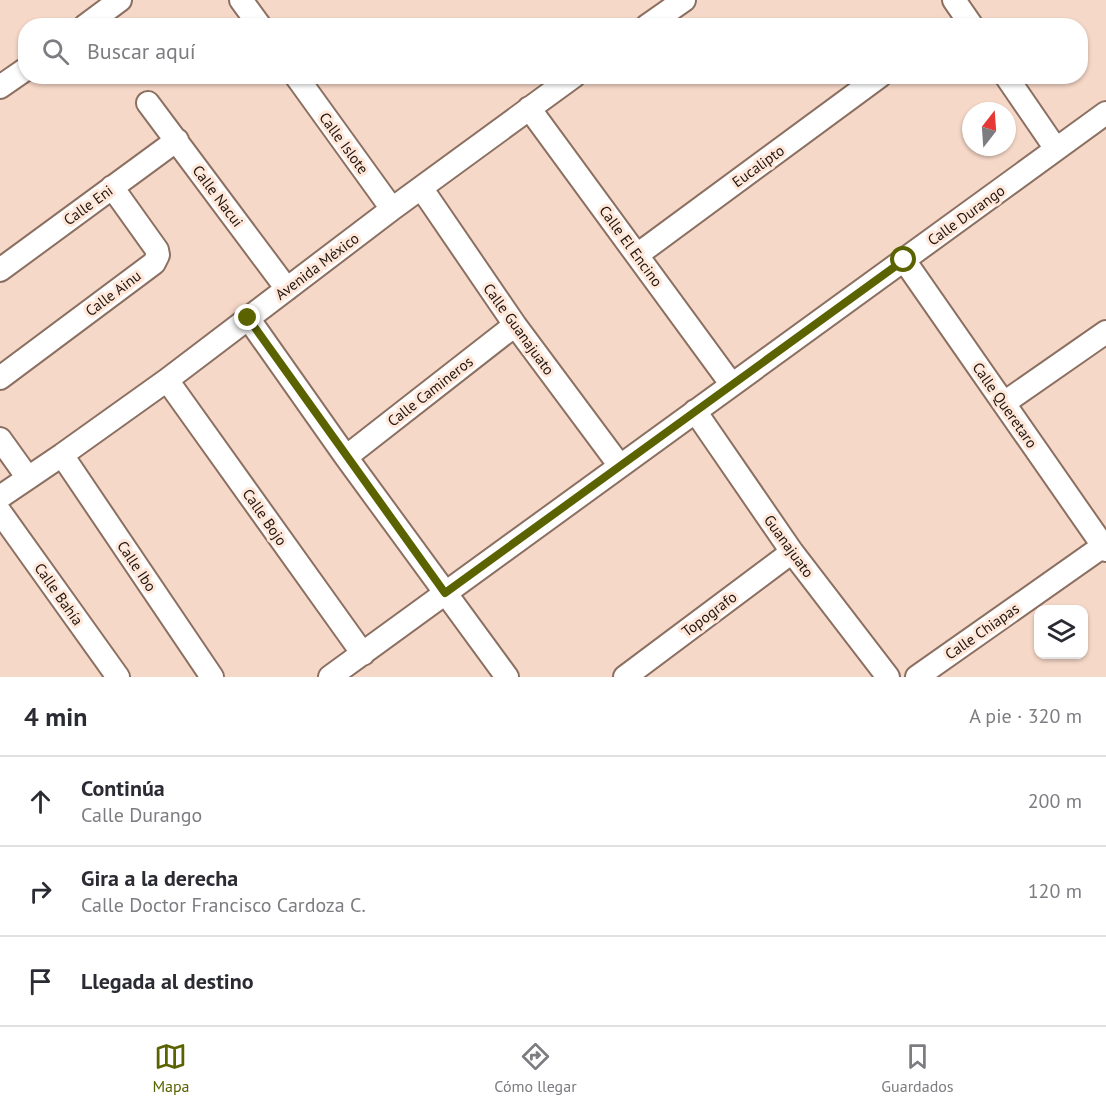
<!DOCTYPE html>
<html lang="es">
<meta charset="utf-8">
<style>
body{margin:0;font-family:"PT Sans",sans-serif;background:#f2f2f3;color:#2b2b33}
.controls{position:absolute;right:18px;bottom:18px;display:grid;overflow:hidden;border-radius:12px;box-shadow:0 2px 4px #0004}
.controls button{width:54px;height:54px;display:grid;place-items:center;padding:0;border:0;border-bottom:2px solid #e1e1e2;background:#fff;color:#2b2b33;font:30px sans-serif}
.compass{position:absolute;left:962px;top:102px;width:54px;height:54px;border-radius:50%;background:#fff;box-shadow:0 2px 4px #0004;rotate:17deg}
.stop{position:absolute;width:18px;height:18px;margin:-14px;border:4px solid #5b6300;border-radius:50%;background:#fff}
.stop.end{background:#5b6300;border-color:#fff;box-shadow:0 2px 6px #0008}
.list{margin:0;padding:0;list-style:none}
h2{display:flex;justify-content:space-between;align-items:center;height:78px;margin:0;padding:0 24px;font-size:26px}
h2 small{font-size:20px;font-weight:400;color:#7c7c81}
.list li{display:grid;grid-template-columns:39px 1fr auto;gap:18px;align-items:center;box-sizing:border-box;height:90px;padding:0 24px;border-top:2px solid #e1e1e2}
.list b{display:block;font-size:22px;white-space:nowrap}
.list p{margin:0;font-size:20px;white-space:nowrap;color:#7c7c81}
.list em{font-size:20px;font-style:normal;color:#7c7c81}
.icon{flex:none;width:33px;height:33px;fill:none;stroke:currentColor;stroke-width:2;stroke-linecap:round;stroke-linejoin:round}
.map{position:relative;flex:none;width:1106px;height:677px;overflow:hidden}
.search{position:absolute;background:#fff;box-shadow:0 2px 4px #0004;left:18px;right:18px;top:18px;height:66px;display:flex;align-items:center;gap:15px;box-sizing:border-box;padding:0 21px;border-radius:24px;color:#7c7c81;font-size:22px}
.sheet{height:348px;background:#fff}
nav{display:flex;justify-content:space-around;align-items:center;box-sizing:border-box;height:84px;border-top:2px solid #e1e1e2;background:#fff;font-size:16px;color:#7c7c81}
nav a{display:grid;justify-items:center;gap:3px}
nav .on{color:#5b6300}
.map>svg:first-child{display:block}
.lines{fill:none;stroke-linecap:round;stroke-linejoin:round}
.minor-casing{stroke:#8b7062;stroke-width:26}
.minor{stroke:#fff;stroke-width:22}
.route{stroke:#5b6300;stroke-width:8}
.labels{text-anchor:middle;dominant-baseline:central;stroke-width:6;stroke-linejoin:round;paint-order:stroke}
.street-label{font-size:15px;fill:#1f150f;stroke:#ffe7d9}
</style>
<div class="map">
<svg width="1106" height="677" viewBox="0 0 1106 677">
<rect width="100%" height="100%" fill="#f6d8c8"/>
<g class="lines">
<g class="minor-casing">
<path id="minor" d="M241,0l19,26
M954,0l18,26
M85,26l35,-26
M647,26l37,-26
M296,76l96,133
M1006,76l50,73
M0,87l26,-18
M148,103l139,186
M529,108l203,277
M422,189l93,136 105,141
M637,255l243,-179
M904,260l202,290
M0,270l177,-130
M248,318l98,139 161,220
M0,378l154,-115 4,-8 -1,-5 -45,-63
M167,380l196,274
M1004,403l102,-71
M695,411l97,141 96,125
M0,439l28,39
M62,455l150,222
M346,457l169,-132
M0,497l62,-42 105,-75 225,-171 182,-133
M0,512l118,165
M330,677l776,-564
M625,677l167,-125
M917,677l189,-133"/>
</g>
<use href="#minor" class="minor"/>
</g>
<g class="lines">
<path class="route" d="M248,318l197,275 459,-333"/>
</g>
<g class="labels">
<g class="street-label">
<text transform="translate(344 143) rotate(54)">Calle Islote</text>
<text transform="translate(758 166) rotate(-36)">Eucalipto</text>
<text transform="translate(218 196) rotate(53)">Calle Nacui</text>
<text transform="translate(88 205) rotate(-36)">Calle Eni</text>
<text transform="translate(966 215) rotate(-36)">Calle Durango</text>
<text transform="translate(631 246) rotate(54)">Calle El Encino</text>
<text transform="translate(317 266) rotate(-37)">Avenida México</text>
<text transform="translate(113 293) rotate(-37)">Calle Ainu</text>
<text transform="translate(519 329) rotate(54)">Calle Guanajuato</text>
<text transform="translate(430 391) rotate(-38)">Calle Camineros</text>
<text transform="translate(1005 405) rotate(55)">Calle Queretaro</text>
<text transform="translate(265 517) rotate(55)">Calle Bojo</text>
<text transform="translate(789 546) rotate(54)">Guanajuato</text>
<text transform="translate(137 566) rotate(56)">Calle Ibo</text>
<text transform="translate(59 594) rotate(55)">Calle Bahía</text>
<text transform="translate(709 614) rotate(-37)">Topografo</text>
<text transform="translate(982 631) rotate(-35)">Calle Chiapas</text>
</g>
</g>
</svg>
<div class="controls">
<button><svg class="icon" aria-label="layers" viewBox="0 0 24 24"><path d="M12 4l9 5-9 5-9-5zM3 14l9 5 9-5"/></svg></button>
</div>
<svg class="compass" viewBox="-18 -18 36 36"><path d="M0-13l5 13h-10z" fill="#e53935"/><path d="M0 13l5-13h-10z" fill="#7c7c81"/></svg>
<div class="stop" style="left:904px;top:260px"></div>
<div class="stop end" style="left:248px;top:318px"></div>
<div class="search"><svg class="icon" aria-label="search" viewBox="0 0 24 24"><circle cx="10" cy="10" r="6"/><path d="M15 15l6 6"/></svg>Buscar aquí</div>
</div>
<section class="sheet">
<h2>4 min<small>A pie · 320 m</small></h2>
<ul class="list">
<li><svg class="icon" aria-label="ahead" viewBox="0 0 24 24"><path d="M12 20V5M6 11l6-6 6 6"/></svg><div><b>Continúa</b><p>Calle Durango</p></div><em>200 m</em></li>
<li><svg class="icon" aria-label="right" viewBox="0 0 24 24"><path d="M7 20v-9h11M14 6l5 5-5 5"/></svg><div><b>Gira a la derecha</b><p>Calle Doctor Francisco Cardoza C.</p></div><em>120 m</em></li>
<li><svg class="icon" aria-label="arrive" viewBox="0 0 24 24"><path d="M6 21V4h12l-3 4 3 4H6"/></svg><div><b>Llegada al destino</b></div></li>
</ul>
</section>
<nav>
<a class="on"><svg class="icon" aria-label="map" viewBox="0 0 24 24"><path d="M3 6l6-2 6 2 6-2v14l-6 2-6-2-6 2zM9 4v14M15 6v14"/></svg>Mapa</a>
<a><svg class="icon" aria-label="directions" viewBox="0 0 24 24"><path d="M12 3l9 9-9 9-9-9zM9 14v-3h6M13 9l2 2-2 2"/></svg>Cómo llegar</a>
<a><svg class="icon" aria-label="saved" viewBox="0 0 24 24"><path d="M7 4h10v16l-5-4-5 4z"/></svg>Guardados</a>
</nav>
